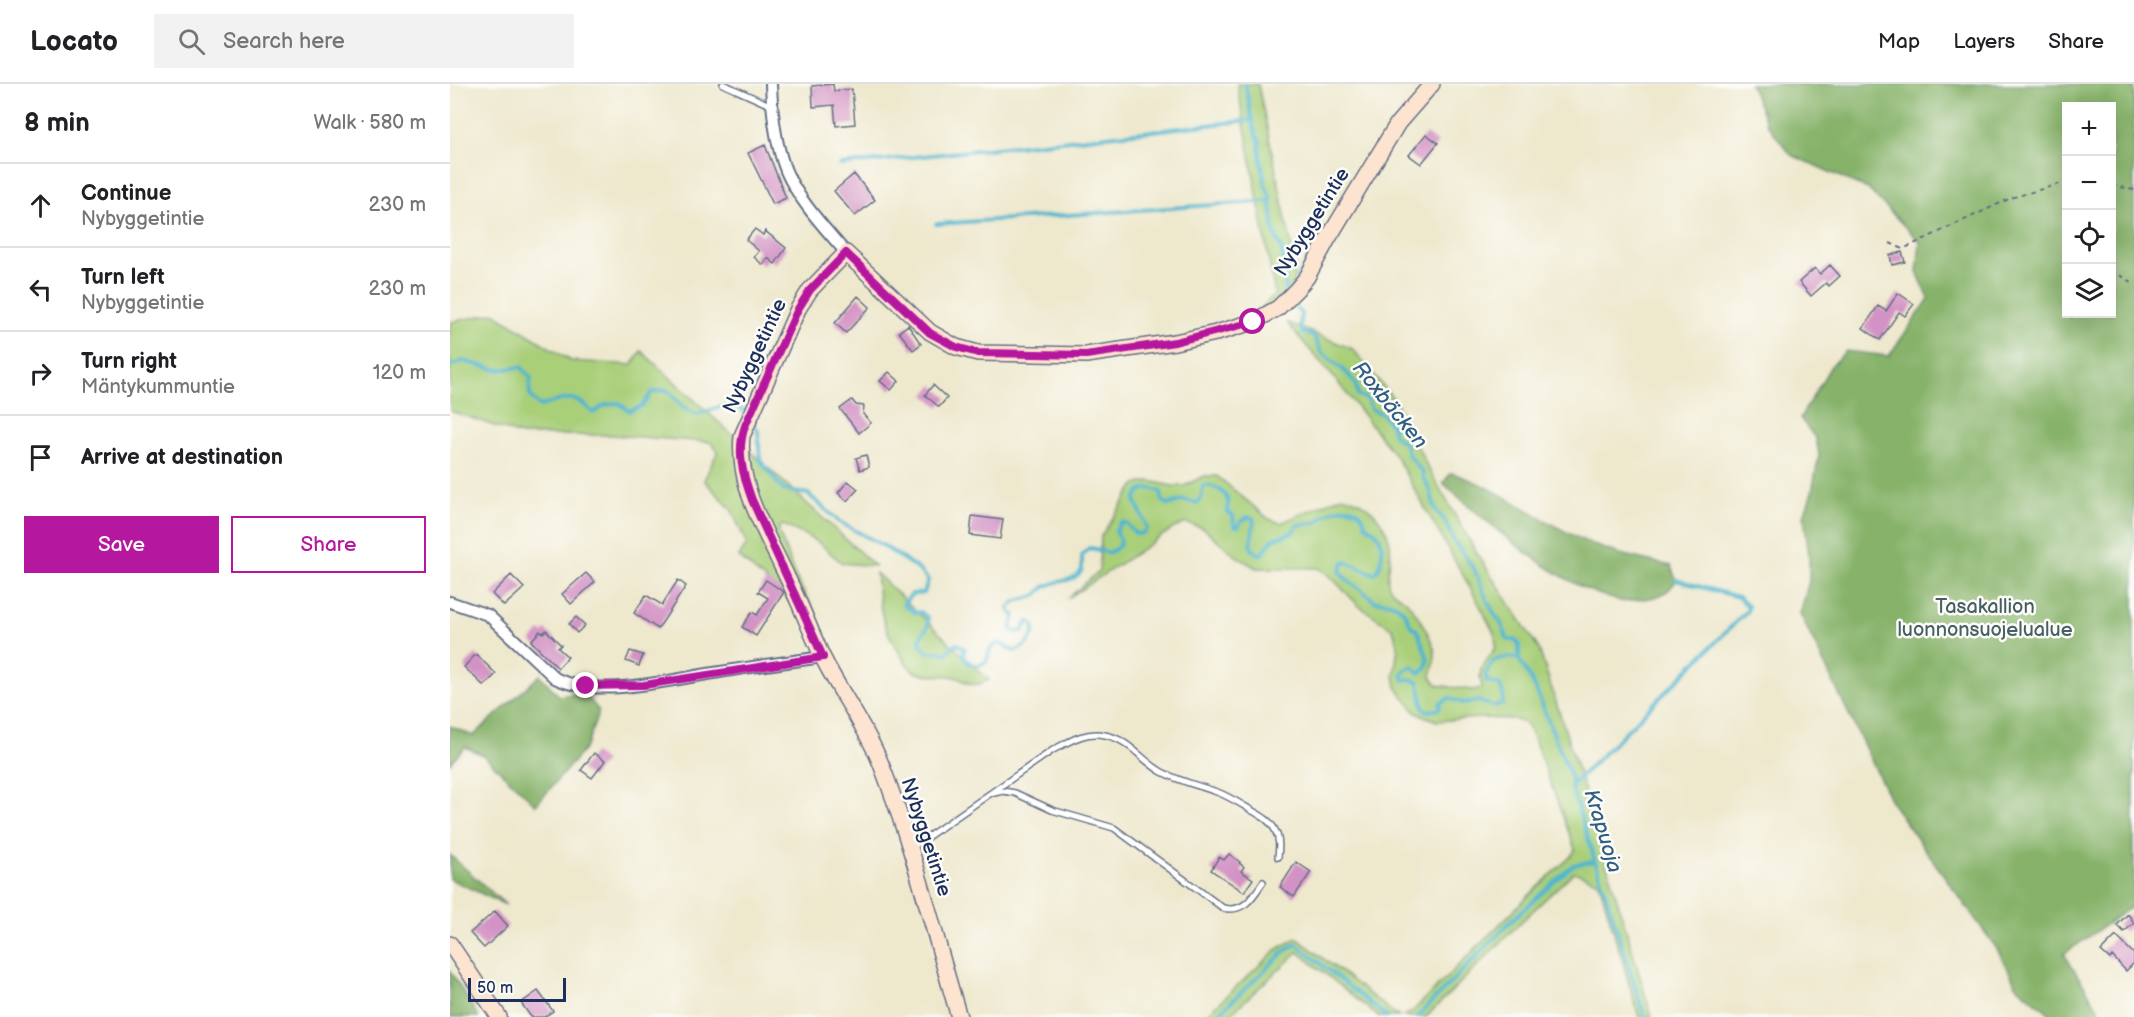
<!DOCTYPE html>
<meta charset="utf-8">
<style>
body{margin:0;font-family:"Balsamiq Sans",sans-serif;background:#f2f2f2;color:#202124}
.controls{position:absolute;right:18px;top:18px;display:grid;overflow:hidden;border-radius:0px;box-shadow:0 6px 24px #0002}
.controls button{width:54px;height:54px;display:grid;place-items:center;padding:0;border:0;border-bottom:2px solid #e0e0e0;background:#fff;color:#202124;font:30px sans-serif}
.scale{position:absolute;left:18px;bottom:15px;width:98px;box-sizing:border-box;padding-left:6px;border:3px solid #1b2f5e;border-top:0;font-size:16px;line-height:21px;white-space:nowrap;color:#1b2f5e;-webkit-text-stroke:4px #fdfcf7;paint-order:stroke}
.stop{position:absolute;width:18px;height:18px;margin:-14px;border:4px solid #b5179e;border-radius:50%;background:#fff}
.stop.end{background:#b5179e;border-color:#fff;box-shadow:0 2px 6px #0008}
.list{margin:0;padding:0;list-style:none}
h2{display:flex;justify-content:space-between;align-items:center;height:78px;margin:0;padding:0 24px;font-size:26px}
h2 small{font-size:20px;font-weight:400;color:#757577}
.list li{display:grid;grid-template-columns:39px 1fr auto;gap:18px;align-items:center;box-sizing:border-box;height:84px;padding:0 24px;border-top:2px solid #e0e0e0}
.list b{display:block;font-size:22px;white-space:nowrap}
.list p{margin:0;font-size:20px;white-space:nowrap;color:#757577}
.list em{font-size:20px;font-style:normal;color:#757577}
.actions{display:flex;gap:12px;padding:18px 24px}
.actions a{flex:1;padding:14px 0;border:2px solid #b5179e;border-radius:0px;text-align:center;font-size:21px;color:#b5179e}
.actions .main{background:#b5179e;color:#fff}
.icon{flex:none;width:33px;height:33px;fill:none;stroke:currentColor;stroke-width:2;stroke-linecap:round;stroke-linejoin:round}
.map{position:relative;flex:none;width:1684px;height:933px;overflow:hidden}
header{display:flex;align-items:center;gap:36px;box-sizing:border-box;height:84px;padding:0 30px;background:#fff;border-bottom:2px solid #e0e0e0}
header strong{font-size:28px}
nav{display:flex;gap:33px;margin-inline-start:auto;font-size:21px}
.search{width:420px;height:54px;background:#f2f2f2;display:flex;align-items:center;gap:15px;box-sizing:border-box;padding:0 21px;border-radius:0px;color:#757577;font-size:22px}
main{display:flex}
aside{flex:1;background:#fff}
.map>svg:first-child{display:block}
.green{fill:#a9cf79;stroke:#627f6c;stroke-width:1.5}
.forest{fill:#86b269;stroke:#507064;stroke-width:1.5;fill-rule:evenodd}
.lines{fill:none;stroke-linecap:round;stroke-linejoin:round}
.stream{stroke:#50b5ce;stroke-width:4}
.building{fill:#d392c5}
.lane-casing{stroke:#657085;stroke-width:8}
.street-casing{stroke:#657085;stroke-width:14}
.secondary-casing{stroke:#657085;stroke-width:18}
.path{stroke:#657085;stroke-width:2;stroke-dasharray:4.5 4.5;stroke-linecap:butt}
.lane{stroke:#fff;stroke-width:5}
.street{stroke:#fff;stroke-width:10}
.secondary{stroke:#fde4d1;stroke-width:15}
.route{stroke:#b5179e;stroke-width:8}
.labels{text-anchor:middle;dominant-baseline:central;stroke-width:5;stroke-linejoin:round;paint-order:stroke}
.street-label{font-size:20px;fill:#1b2f5e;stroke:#fdfcf7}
.park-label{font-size:20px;fill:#465f66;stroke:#fdfcf7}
.water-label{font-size:21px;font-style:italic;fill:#2e5e85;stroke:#fdfcf7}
</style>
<header>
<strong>Locato</strong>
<div class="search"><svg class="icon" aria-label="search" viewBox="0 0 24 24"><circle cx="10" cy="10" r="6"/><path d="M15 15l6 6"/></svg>Search here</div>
<nav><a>Map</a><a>Layers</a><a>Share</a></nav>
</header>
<main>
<aside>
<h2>8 min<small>Walk · 580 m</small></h2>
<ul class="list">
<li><svg class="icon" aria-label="ahead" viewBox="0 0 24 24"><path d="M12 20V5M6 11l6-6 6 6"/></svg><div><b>Continue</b><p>Nybyggetintie</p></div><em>230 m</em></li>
<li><svg class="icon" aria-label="left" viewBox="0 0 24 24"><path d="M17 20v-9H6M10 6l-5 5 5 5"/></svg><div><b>Turn left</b><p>Nybyggetintie</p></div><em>230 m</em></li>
<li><svg class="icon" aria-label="right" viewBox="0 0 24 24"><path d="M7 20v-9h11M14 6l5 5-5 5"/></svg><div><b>Turn right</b><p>Mäntykummuntie</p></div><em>120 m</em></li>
<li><svg class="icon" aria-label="arrive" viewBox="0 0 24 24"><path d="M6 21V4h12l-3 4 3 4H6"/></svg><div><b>Arrive at destination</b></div></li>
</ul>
<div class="actions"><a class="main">Save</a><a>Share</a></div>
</aside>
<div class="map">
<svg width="1684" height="933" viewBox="0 0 1684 933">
<rect width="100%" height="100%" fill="#fdfcf7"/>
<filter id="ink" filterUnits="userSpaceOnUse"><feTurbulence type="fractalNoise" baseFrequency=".0167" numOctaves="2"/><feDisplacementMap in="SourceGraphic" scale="12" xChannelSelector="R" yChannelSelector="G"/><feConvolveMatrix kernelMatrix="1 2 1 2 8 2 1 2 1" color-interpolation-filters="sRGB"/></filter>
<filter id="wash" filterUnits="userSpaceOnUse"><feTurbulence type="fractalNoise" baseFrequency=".008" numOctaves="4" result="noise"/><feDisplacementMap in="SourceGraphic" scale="24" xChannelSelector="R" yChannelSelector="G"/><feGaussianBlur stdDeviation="1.35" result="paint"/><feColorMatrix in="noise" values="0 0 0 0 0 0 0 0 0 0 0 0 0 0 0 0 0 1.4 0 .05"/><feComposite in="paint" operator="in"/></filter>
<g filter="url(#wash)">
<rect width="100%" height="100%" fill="#eee8cd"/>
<path class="green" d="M787,0h21l38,184 -3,16 -20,21 -13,4 15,-15z
M44,229l77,48 61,4 9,-14 234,215 -33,-3 -23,-20 -14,-8 -22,-10 -4,2v5l16,43 20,37 5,16 -81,-71 8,-13 -16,-35 -27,-29 14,-29 -8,-9 -99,-7h-90l-71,-24v-89z
M836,238l67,27 43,53 32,66 50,87 61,94 46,143 67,225h-13l-40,-135 -25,-10 -51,48 -97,97h-24l10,-5 107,-107 53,-50 3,-6 -44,-118 -8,-9 -10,-3 -33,-1 -43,3 -21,-8 -20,-26 -2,-12 4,-28 -5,-18 -34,-23 -29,-30 -12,-8h-62l-20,-12 -33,-28 -17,-5 -12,5 -107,71 32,-28 2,-35 34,-51 15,-4 22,5h12l20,-10h13l52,43 12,4 61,-27c29,6 52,32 48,63 0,10 -5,18 -1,27 3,8 12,10 17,15 10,10 28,40 29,53 0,8 -3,16 -4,23l6,8 35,5 10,-2 -2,-11 1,-8 15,-22 -1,-12 -18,-35 -82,-145 -59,-75z
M426,489l113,107c-22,11 -20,-1 -39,-4 -11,-1 -27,1 -37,-5 -6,-4 -10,-13 -14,-19 -19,-29 -19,-46 -23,-79z
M846,854l2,1 101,78h-20l-81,-65 -71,65h-23l72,-67z"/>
<path class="forest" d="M1300,0h384v821l-70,49 40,63h-50l-37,-31 -20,-37 -104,-144 -93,-191 9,-33v-25l-5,-40 8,-24 7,-37 -3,-16 -16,-21 31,-52 15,-15 43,5 40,-57 -12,-27 3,-30 -52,-53 -77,-34 -24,-31zM1616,22h46v208h-46z
M1001,389c49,14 89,49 136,69 26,12 56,17 84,24l5,14c-6,13 -18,18 -33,19 -7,1 -16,4 -22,2 -63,-14 -131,-76 -178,-118z
M90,591l19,21 25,-3 15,18 -13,36 -50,58 -53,-50 -18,-8 -15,16v-37l23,10z
M0,771l56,50 -56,-26z
M0,887l29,46h-29z"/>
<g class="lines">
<path class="stream" d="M795,0c5,19 5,42 15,58l-1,6 6,36 5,13 4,35 8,18 4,42
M390,81l413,-45
M486,140l334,-23
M848,194l12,-22
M844,221l7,9 -1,13 3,6 11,3 7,16 27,22 8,11 2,10 9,4 4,10 11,5 10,12 2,9 12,10 2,9 15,19v4l7,13 5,19 10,12 9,20 20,28 13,31 8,15 5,6 8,19h7l4,4v15l16,28 36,91v8l74,231
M0,282l13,-5 35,9 23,-3 10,11c-3,14 -3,19 9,28 26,-6 32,-16 53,7l12,-8 13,-2 12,8 12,-5 10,-14 15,-2 18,19 13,5 25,-8 19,3 5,7
M302,338l6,9 2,29 23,30 25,4 33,29 43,23 34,23 10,11 -4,13 -12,1 -9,10 13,9 5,-1 7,6 -1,10c-8,10 -11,14 1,24h12l7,2 2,-5 8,-5 8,5 -2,5 5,9 9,3 9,-4c3,-9 3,-16 14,-19l13,8c12,-2 21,-12 21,-24l-2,-4 -5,-1 -4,9 -9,1 -3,-4 4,-13 -4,-2 -2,-5c7,-11 15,-7 25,-12 5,-2 8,-9 15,-11 12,-6 25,-2 33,-15v-15l7,-7c15,1 20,11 31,-4v-4l-4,-9 5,-9 5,1 10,11c6,0 9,-1 11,-7l-12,-27c4,-13 15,-14 26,-8l1,8 6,5 15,-5 15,3 4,-8 1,-9c10,-2 23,5 25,16 0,4 -1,8 0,11l5,2 1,11h5l1,-4 8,-5 5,1c5,14 -13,29 8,37l12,-16 19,-6 6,-8 20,-3c8,-10 29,-20 42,-9 4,3 3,8 6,12 3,4 9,5 11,9 8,10 6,33 -3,40l-27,-12 -4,1 -3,9c10,14 24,17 34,29 6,1 11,0 16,2 12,2 17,13 21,23l4,2 3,4 10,27 -2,10 -7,4 -7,-7 -8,5 -2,4 2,5 6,-1 9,3 4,25 3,4 10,-1 4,-2v-5l9,-5 14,5 16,-2 13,5 11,-2v-9l-3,-10 -14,-4v-8l8,-13 15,-3 10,2
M1121,702l176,-175 1,-5 -10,-9 -62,-17
M765,933l70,-66 11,-7 91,73
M967,933l97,-99 59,-53 22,-4"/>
</g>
<g id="blocks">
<path class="building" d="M383,0l1,7 18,-2 3,35 -19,2 -2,-21 -21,2 -1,-21z
M976,50l12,9 -17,21 -12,-9z
M315,61l21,53 -13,6 -25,-51z
M404,90l21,26 -20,16 -21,-25z
M305,145l8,6 2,-4 21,17 -11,16 -7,-6 -5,7 -9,-8 5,-6 -13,-11z
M1452,168l3,10 -13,3 -2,-10z
M1380,181l10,11 -11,10 -3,-3 -15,13 -12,-14 16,-14 5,6z
M1448,209l16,11 -9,12 -6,-4 -19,28 -17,-12 15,-22 8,5z
M408,212l12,11 -24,26 -11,-10z
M458,241l13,19 -8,6 -14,-18z
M439,288l10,9 -8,9 -11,-9z
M483,301l14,13 -8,9 -14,-12z
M402,316l4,5 8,1 -1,8 8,9 -12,10 -19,-24z
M416,371l3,12 -9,3 -4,-12z
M398,397l10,8 -11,12 -9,-8z
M522,432l31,4 -3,19 -30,-4z
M136,489l9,9 -24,22 -9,-10z
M61,491l13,13 -20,18 -12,-12z
M228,496l8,6 -28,43 -24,-16 12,-18 16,10z
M316,496l18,12 -28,44 -14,-9 10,-15 5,3 11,-17 -10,-6z
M126,533l9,8 -8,8 -8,-9z
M96,546l15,15 -3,3 10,9 -10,11 -27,-27 9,-10 3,2z
M180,567l13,4 -4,11 -13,-5z
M26,570l20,20 -12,12 -20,-19z
M144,669l11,8 -13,17 -11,-8z
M779,770l11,8 -1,1 5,4 -3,4 12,8 -9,13 -33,-22 8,-13 5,3z
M846,778l15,10 -17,25 -14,-10z
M45,827l13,15 -24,22 -14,-15z
M1678,830l6,9 -10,9 -7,-7z
M1666,852l18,18v9l-8,8 -14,-15 -2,3 -9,-8z
M88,907l15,20 -9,6h-13l-10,-14z"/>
</g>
</g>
<g filter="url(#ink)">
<use href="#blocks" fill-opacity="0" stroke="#657085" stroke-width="1.5"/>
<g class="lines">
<g class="lane-casing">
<path id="lane" d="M273,0l49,22
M544,709l9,-2 12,2 37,17 62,18 109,80c21,5 30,-11 40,-26
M463,763l140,-97c17,-9 32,-19 52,-15 24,4 37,26 57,37 17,9 34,13 52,19 13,4 25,12 37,19 9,5 19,10 24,20 5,9 4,18 3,27"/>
</g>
<g class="street-casing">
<path id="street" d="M321,0c1,29 4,59 15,87 13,30 39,57 60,82
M0,518l38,13 67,63c43,21 113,2 159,-5 36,-6 72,-11 109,-16"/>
</g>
<g class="secondary-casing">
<path id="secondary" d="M0,860l49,73
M509,933c-25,-84 -46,-171 -78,-253 -15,-38 -41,-71 -59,-108 -12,-26 -22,-53 -35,-79 -21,-45 -50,-90 -45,-141l56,-127 12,-19 36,-37 84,79 26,15 22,6 108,2 89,-13 41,-9 37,-11 25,-14 19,-19 10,-12 22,-40 69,-114 34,-39"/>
</g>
<path class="path" d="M1662,101l22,5
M1440,159l13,6 108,-51 55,-16
M1662,187l22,12
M1621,234l5,-4"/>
<use href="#lane" class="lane"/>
<use href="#street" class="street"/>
<use href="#secondary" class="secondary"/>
</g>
</g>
<g class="lines" filter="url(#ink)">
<path class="route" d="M136,602l58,-1 179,-28 -71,-157c-9,-25 -16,-48 -7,-74l53,-117 12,-19 36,-37 84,80 26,14 22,6 108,2 89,-13 78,-20"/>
</g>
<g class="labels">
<g class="street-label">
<text transform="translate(862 138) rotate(-58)">Nybyggetintie</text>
<text transform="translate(305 272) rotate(-65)">Nybyggetintie</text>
<text transform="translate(476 753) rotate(72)">Nybyggetintie</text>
</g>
<g class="park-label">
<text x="1535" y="523">Tasakallion<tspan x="1535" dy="23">luonnonsuojelualue</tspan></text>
</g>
<g class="water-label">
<text transform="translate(940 321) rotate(51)">Roxbäcken</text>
<text transform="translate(1153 747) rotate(73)">Krapuoja</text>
</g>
</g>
</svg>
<div class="controls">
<button>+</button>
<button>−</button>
<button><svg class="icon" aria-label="locate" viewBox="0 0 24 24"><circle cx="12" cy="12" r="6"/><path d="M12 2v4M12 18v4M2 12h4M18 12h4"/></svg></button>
<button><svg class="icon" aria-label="layers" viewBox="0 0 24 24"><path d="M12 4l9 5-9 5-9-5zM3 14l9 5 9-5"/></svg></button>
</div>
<div class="scale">50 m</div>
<div class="stop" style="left:803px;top:238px"></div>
<div class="stop end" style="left:136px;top:602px"></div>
</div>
</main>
